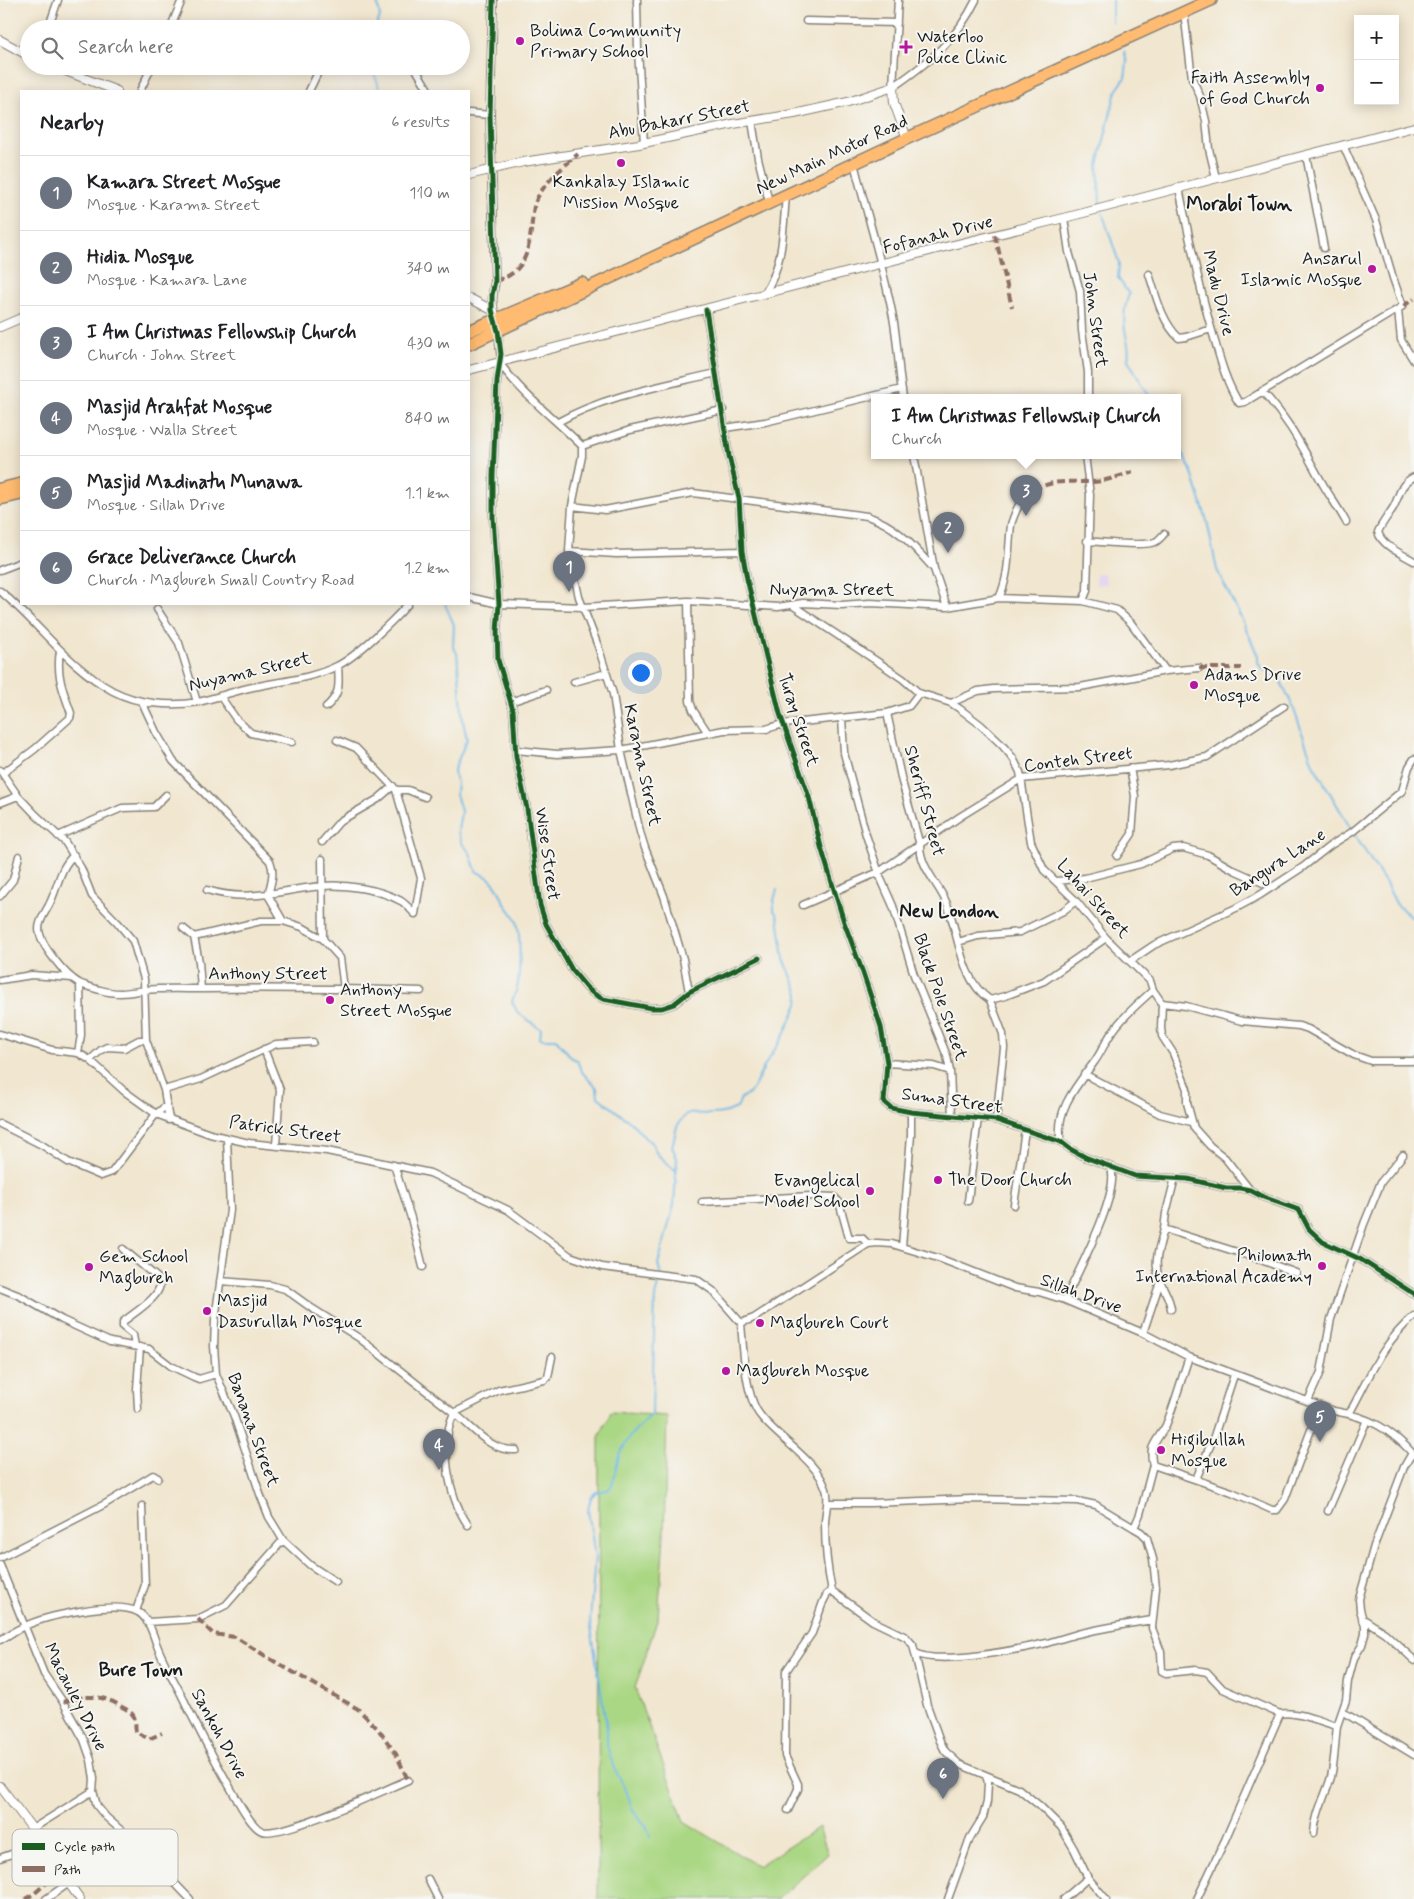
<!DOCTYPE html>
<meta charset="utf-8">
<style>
body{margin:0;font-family:Mynerve,sans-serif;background:#f6f6f6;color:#202124}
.controls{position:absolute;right:15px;top:15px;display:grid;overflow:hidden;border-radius:0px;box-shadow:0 2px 12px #0003}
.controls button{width:45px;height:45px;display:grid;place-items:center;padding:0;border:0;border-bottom:1px solid #e0e0e0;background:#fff;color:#202124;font:25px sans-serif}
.you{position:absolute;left:640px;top:672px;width:18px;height:18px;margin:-12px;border:4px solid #fff;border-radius:50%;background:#1a73e8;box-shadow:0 0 0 8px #1a73e833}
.badge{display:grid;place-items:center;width:32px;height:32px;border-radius:50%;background:#b5179e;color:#fff;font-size:16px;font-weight:700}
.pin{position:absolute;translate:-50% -41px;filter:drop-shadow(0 1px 2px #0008)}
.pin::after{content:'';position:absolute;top:26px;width:18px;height:15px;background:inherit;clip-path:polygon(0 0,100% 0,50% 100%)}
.popup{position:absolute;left:871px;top:394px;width:310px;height:65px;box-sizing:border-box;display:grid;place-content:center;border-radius:0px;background:#fff;filter:drop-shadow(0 1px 4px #0005);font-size:16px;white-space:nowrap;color:#757577}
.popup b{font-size:19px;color:#202124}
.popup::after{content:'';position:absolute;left:50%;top:100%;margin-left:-10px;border:10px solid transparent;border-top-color:#fff}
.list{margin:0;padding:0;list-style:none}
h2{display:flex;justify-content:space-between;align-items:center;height:65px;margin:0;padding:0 20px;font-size:21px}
h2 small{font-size:16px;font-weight:400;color:#757577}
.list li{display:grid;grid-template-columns:32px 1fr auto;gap:15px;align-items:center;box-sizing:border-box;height:75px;padding:0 20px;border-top:1px solid #e0e0e0}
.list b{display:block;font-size:19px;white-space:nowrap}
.list p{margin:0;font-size:16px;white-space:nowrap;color:#757577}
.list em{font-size:16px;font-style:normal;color:#757577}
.icon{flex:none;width:28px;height:28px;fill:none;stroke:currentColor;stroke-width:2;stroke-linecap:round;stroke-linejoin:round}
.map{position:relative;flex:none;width:1414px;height:1899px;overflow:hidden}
.search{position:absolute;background:#fff;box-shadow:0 2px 12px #0003;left:20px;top:20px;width:450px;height:55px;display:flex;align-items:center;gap:12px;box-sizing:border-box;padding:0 18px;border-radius:28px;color:#757577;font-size:19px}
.panel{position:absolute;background:#fff;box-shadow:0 2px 12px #0003;left:20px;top:90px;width:450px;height:515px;border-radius:0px}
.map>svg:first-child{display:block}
.built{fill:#e4d3f1}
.green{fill:#aad783;stroke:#637a50}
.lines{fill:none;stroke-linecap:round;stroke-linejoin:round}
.stream{stroke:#6cb7e5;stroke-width:2}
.minor-casing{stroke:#868176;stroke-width:9}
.tertiary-casing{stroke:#868176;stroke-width:10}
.trunk-casing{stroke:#868176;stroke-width:14}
.minor{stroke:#fff;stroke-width:6}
.tertiary{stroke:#fff;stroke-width:8}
.trunk{stroke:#ffbb71;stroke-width:11}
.quiet{stroke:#8d6e63;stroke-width:4;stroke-dasharray:8 4;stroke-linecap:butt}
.cycleway-casing{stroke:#f6f6f2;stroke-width:8}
.cycleway{stroke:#1b5e20;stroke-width:5}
.poi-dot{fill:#b5179e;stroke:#f6f6f2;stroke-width:2}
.labels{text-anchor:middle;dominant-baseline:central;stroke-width:4;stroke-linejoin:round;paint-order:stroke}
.poi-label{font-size:18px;fill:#1c1c1c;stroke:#f6f6f2;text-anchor:start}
.street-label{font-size:18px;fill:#1c1c1c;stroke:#f6f6f2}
.neighbourhood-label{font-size:19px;font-weight:bold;fill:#1c1c1c;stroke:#f6f6f2}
.key{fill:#f6f6f2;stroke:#b5b5b2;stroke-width:1}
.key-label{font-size:14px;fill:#1c1c1c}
</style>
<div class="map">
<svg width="1414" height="1899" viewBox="0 0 1414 1899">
<rect width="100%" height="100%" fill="#f6f6f2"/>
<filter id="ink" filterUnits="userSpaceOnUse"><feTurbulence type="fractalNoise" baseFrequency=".02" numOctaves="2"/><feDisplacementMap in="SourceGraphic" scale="10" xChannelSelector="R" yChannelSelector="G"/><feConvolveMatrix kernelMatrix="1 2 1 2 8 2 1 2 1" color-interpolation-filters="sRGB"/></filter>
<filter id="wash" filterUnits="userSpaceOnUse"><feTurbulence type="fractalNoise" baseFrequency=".0096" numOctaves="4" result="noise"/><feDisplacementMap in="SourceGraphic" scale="20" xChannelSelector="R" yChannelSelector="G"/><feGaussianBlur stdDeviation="1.12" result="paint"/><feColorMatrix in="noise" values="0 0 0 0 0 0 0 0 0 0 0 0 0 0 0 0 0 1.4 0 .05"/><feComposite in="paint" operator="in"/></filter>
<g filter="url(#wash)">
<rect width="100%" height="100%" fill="#f1e6cf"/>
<path class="built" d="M1105,573l1,11 -10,1v-11z"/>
<path class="green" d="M611,1412l56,4 -3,121 -6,81 -23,70 49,133 74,45 61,-39 9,27 -50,45h-180l1,-462z"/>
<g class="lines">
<path class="stream" d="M1112,0v23
M375,29l5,-12 -3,-17
M372,66c1,10 7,14 7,25
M1100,204l-2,-39 18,-74 9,-13 2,-16 -3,-11
M1102,212l17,51 -1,15 11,16c-5,13 -6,28 -3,41 2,10 4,15 2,25l22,37
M1177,443l14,27 16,51 10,49 26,52 15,34v6l3,6 16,8 4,6 11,22 21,60 38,65
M445,604l9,21 -1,22 4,6 6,68 4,18 -13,31 1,8 2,4 -1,12 5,17 -3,21 4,11 8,10 6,18c4,3 9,4 13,7 9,8 10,13 14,22 3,7 10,13 13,20 5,9 4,56 1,68 -1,5 -4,9 -5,14l6,11 23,16 -1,8 2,2h14l16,19 5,2 4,11 16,17 1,9 36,28 11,13 7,5 5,11 20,18
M1354,834l31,48 12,23 17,14
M650,1837l-3,-10 -14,-16 -8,-24 -11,-18 -7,-24v-16l-17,-108 5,-65 -7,-46 3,-13 5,-5 11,-2 5,-4 7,-31 11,-19 22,-22 3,-118 6,-20 -3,-12 2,-7 14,-52 3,-47 -5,-11 5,-21 9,-12c20,-2 31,4 51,-6l4,-10 8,-4 5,-7 11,-22 19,-30 14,-31 1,-10 -15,-35 -6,-41 -4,-8v-10l3,-10"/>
</g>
</g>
<g filter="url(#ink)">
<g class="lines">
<g class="minor-casing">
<path id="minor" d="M637,0l1,51 6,92
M1184,12l8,66 8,18 6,25 3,28 7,29
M806,21l91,2
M48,29l10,-29
M170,29l12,-29
M414,66l15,25
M893,87c36,-25 63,-46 83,-87
M893,87l5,-87
M140,91l12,-25
M309,91l12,-25
M469,113l21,2
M752,121l6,37 10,40
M1306,155l18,93
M854,163c13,52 29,102 39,154 5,26 5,53 10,80
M1179,188c10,48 19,96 33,143 7,24 13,50 27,72l6,-1 158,-96 -10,-28 -17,-58 -33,-75
M1064,218l5,34 11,39 2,40 6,41v25
M1149,274c7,22 13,48 30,64l7,-1 25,-8
M764,294c20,-29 19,-65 22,-99
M706,310l23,146 10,42 3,53 5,28 33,135 29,83 12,50 23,75 19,51 18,54 6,36 -3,39 7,6 20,4 85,8 65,22 9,7 15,8 50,19 53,3 38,9h14l10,2 13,7 36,13 10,19 14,13 37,17 54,35
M1398,310l3,30 13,21
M498,331l3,30 -4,20 -4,95v42l6,86 -2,28 1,28 15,50 3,47 11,52 13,96 6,19 26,46 15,18 7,6 9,5 48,9h11l12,-4 15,-12 70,-34
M501,365c23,31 54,54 81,81v10l-10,50 33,4 88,-17 174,23c31,10 46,30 67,53
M1262,391c27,29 39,54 58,88 8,15 18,28 26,43
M558,422c48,-27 105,-36 158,-49
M725,428l40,-6 137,-33
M582,446l48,-16 93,-20
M914,455l20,114 13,38
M1414,477c-15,7 -14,19 -21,31 -5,8 -11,15 -15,24 4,14 24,22 36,29
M572,506l-3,45 10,46 19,49 15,48 8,56 19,82 5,16 19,48 19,63 6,33
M1087,541c13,1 58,6 68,1 3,-1 7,-6 9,-8
M569,551l47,3 126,-3
M0,570l21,-8
M0,591c39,32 68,76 113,100 25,13 57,16 85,11 18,-4 36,-11 55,-15 28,-6 58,-8 84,-21 19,-9 57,-46 71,-62
M469,597l30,7 84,3 105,-6 90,6 25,-4 38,2 29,-2 77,4 52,-9 84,3 34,9 14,13 35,48
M999,598c11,-23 9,-49 12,-73 2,-9 8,-20 12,-29
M688,601l2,100 3,9 15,23
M1083,601l4,-10 3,-96 -5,-40
M792,605l92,61 19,13 16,14 32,10 9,6 21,16 21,20 11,13 7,14 11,70 13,28 32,31 30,37 44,43 3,9c-14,13 -29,25 -40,41 -7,9 -11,20 -18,30 -17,23 -41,49 -34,81
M157,609l22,34 18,59
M574,682l32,-9
M220,696l16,23 15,14 41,9
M142,702l14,30 17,29 97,100c5,12 1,22 -2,34l15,26 19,6 21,12
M510,702l36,-12
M951,703l27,-12 15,-2 87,-2 86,-16 33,-3
M326,707c15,-13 13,-23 12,-41
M887,713l15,69 18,63c0,23 19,39 27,59 12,31 13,76 43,96
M842,718l2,35 22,82 15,44 12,27 21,69 33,81 3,15 2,45
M516,750l41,4 64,-4 103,-20 42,-1 17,-5 104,-11 22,-7 10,-13
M0,770l18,26 18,19 29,27 16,26 11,28 26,27 15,18 11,38 2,61 18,50 5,30
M3,773l32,-24 35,-31 1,-5c-8,-22 -15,-38 -11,-62
M396,790h12l17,7
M0,803l18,-7
M58,836l64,-28 32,-1 12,-12
M322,842l18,-21 38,-22 15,-13
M74,855c-15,13 -16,33 -25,50 -4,8 -10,15 -10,24 1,16 26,46 40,54 6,3 14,5 21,7 19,5 26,3 45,0 18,-2 38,-1 57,-1 73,-1 146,0 219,2
M1117,856l15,-22 3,-38 -5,-28
M322,859l1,80 17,19 4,31
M1057,881l28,-3 56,-14 32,-15 10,-1 25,7 26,15 38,17
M207,890c42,13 73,0 115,-4 24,-2 57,3 79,15 5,3 10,9 14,13l6,-36 -25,-88 -40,-42 -19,-8
M0,896l13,-16 6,-24
M803,905l76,-33 82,-56 60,-37 148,-14 38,-8 77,-51
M183,928l11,9 67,-16h22
M194,937l5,25 2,27
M958,942l20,-6 42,-4 43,-21 13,-10
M1130,961l24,-16 82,-37 24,-13 43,-28 28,-22 21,-13 50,-41 7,-24 5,-8
M0,980l32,-5 40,3
M1153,990l9,13 -1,25 1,8 11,17 14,36v14l7,25 16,18 15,12 25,32
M990,1000l15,-4 39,-15 62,-43
M990,1000l13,34 1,14 -8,72
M1162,1003l24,3 56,15 57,5 9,3 46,26 17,6h43
M0,1034l52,16 26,3 12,7 34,31 32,23 -44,58 -11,4 -33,-14 -26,-17 -42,-21
M264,1049l16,41 -4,55
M78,1053l3,-18 -1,-51
M90,1060l11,-10 6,-3 17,1 15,-8h7
M887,1063l47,3 16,5
M1084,1074l76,40 31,8
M164,1090l37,-11 75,-35 37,-2
M167,1105l-11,9 54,20 39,9 78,8 103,22 78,37 62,46 32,11 94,12 17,12 28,32
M227,1138l3,72 -15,110 -1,26 2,28 18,42 26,78 9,23 8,13 6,10 27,25 26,17
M394,1165l17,53 12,49
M1175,1178l-9,35 -2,16 89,28 43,16
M968,1201l10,-83
M702,1202l109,-6 23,1 5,5 10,36h13l6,6
M1014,1205l11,-75
M1164,1229c-5,20 -12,35 -3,54 4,9 9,16 10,26
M902,1247l9,-112v-23
M123,1249l37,31c3,17 -26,32 -37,42v5l10,8 2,11
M220,1281l50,4 15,4 25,18 49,31 95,75c-15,32 -6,83 14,112
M0,1288l20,8 42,24 48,22 39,7 22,17 23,11 5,2 17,-5
M1065,1300c12,-27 55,-105 46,-132
M741,1323l13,-5 114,-74 9,-1 15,1 23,7 26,8 74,29 24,4 26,8 78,33 46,24 145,54c35,6 57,18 80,44
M741,1323c2,23 4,74 19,92 17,23 57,45 66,74 4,11 -1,22 -1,34 0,23 2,45 7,68l41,30 33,16 7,8 14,60 13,36 5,10 14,13 60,25 21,17 21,21 13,22 14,29 18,21
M1143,1333l17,-51
M1189,1357c-8,23 -14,46 -23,68 -4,8 -11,15 -14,24 -1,6 -1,10 1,16l-13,49 -6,14 7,4 6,6 6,21 3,29 -4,40 9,24 1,19 4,2 30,-3 11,2 16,17 57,25
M1308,1401l13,-29 10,-53 33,-95 17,-42 22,-27
M138,1409l-1,-20 3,-42
M1349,1414c20,-36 33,-71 65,-98
M516,1450c-26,2 -43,-23 -62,-37l45,-23 45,-10 4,-3 4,-20
M1153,1465l79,27 40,18h5l8,-11 35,-93
M1196,1479l17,-40 21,-64
M828,1503h43l100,-4 106,2 19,4 38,23
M1328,1511l39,-91
M0,1558l105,-54 48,-29 5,3
M0,1565l44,109 19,28 21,38 7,20 3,19 -1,12 4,15 9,11 35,31 49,51
M136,1611l9,-26 -3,-79
M1362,1618l23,15 29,27
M147,1622l51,-3 28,-14 57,-65
M0,1640c8,-4 15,-10 23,-13 22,-11 92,-27 115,-15 12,7 15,24 20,36 6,15 14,29 22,44 16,33 33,65 51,97 6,10 20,38 31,42 20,7 122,-41 146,-51
M916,1653c22,13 105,-4 131,-10 10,-3 20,-6 30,-9 25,-6 50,-10 75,-14
M1343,1712l71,43
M788,1810l10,-21v-5l-13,-28 1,-85 26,-38 11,-31 4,-8 5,-3
M32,1829l61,-38
M1314,1833c1,-20 12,-38 17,-56 4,-17 4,-35 6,-51
M0,1858l43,-15
M428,1879l10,20
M46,1899l23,-16
M948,1899l22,-61 13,-21 4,-15 1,-20 -2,-6
M1064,1899l24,-21
M1197,1899l28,-59 55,-126c14,-4 42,8 57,12l9,-26 2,-19 6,-23 8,-13 3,-11v-8l-5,-16 -1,-11 15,-53 30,-79 8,-14"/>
</g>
<g class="tertiary-casing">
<path id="tertiary" d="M493,0l-3,115 5,166c-4,21 -3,23 2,43
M0,40l29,16
M53,66l64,25
M469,175l54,-13 116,-18 94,-20 61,-10 54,-12 45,-15 1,16 11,30
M469,298l23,12
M0,327l21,-9
M469,370l472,-122 123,-30 350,-91
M0,1786l43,57 17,28 20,28"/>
</g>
<g class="trunk-casing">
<path id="trunk" d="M469,331l113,-48
M469,344l439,-206 303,-138
M0,489l21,-5
M0,499l21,-5"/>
</g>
<use href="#minor" class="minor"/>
<use href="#tertiary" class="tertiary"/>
<use href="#trunk" class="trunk"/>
<path class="quiet" d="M995,235l17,72
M495,281c31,-8 34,-31 37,-59 1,-6 1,-14 3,-19 8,-20 27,-35 43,-49
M1403,306l11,-7
M1023,496c28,-17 36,-14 67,-14 15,0 29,-6 43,-10
M1199,668h42
M198,1619l15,15 22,3 42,26 81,46 20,20 18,25 12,26
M63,1702c21,-7 40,-8 59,5 4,2 10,5 12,10 2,4 1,11 2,15l13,7 13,-6
M25,1899l9,-5 26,-23"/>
<g class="cycleway-casing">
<path id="cycleway" d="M493,0l-3,115 5,166 -3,14v15l6,21 3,23 -4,27 -4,95v42l6,86 -2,28 1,28 15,50 3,47 11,52 13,96 6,19 26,46 15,18 7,6 9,5 48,9h11l12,-4 15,-12 70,-34
M706,310l23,146 10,42 3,53 5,28 33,135 29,83 12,50 23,75 19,51 18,54 6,36 -3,39 7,6 20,4 85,8 65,22 9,7 15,8 50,19 53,3 38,9h14l10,2 13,7 36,13 10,19 14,13 37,17 54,35"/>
</g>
<use href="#cycleway" class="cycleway"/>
</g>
</g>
<g class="poi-dot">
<circle cx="520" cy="41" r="5"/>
<path d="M903.5 39.5h5v5h5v5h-5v5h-5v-5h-5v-5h5z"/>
<circle cx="1320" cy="88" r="5"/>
<circle cx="621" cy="163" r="5"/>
<circle cx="1372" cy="269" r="5"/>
<circle cx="1194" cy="685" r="5"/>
<circle cx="330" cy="1000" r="5"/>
<circle cx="938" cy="1180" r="5"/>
<circle cx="870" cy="1191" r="5"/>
<circle cx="1322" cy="1266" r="5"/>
<circle cx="89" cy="1267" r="5"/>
<circle cx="207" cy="1311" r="5"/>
<circle cx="760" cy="1323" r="5"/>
<circle cx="726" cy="1371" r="5"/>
<circle cx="1161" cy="1450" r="5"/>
</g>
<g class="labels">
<g class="poi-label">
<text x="530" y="31">Bolima Community<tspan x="530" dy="21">Primary School</tspan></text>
<text x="917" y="37">Waterloo<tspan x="917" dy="21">Police Clinic</tspan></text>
<text x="1310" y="78" text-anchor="end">Faith Assembly<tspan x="1310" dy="21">of God Church</tspan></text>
<text x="621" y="182" text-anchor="middle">Kankalay Islamic<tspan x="621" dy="21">Mission Mosque</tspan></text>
<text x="1362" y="259" text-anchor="end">Ansarul<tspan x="1362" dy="21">Islamic Mosque</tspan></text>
<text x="1204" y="675">Adams Drive<tspan x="1204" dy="21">Mosque</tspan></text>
<text x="340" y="990">Anthony<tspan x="340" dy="21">Street Mosque</tspan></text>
<text x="948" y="1180">The Door Church</text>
<text x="860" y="1181" text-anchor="end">Evangelical<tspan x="860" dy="21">Model School</tspan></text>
<text x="1312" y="1256" text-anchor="end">Philomath<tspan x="1312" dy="21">International Academy</tspan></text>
<text x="99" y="1257">Gem School<tspan x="99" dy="21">Magbureh</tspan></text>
<text x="217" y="1301">Masjid<tspan x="217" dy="21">Dasurullah Mosque</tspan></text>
<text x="770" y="1323">Magbureh Court</text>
<text x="736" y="1371">Magbureh Mosque</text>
<text x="1171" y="1440">Higibullah<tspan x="1171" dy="21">Mosque</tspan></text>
</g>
<g class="street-label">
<text transform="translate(679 120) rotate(-11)">Abu Bakarr Street</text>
<text transform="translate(832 155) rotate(-25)">New Main Motor Road</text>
<text transform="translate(938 235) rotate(-14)">Fofanah Drive</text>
<text transform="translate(1218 293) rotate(76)">Madu Drive</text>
<text transform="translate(1095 320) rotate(82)">John Street</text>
<text x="832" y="590">Nuyama Street</text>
<text transform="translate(250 672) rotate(-13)">Nuyama Street</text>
<text transform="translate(798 720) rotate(72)">Turay Street</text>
<text transform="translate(1078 760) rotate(-7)">Conteh Street</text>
<text transform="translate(642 765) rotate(78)">Karama Street</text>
<text transform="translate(924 801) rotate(75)">Sheriff Street</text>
<text transform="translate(547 854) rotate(82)">Wise Street</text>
<text transform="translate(1278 863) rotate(-33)">Bangura Lane</text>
<text transform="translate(1093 899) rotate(48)">Lahai Street</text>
<text x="268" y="974">Anthony Street</text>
<text transform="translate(940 997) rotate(71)">Black Pole Street</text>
<text transform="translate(952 1101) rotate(8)">Suma Street</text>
<text transform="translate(285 1130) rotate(8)">Patrick Street</text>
<text transform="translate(1081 1294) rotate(20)">Sillah Drive</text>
<text transform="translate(253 1430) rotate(70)">Banana Street</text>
<text transform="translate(75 1697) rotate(63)">Macauley Drive</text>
<text transform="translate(219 1734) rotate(62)">Sankoh Drive</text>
</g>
<g class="neighbourhood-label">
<text x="1239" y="204">Morabi Town</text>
<text x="949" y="911">New London</text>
<text x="141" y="1670">Bure Town</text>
</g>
</g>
<rect x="12" y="1829" width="166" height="57" rx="8" class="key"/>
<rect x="22" y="1843" width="23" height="7" fill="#1b5e20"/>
<rect x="22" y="1866" width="23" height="6" fill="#8d6e63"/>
<g class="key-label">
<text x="54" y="1851">Cycle path</text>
<text x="54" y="1874">Path</text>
</g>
</svg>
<div class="controls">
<button>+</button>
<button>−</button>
</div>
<div class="you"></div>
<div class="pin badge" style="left:569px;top:592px;background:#6b7280">1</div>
<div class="pin badge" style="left:948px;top:553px;background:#6b7280">2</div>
<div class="pin badge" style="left:1026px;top:516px;background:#6b7280">3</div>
<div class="popup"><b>I Am Christmas Fellowship Church</b>Church</div>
<div class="pin badge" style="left:439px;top:1470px;background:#6b7280">4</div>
<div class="pin badge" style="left:1320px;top:1442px;background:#6b7280">5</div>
<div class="pin badge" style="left:943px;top:1799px;background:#6b7280">6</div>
<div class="search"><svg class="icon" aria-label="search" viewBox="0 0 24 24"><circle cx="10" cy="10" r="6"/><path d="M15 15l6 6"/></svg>Search here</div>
<section class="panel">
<h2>Nearby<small>6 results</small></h2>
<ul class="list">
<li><span class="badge" style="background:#6b7280">1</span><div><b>Kamara Street Mosque</b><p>Mosque · Karama Street</p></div><em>110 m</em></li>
<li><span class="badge" style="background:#6b7280">2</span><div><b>Hidia Mosque</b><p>Mosque · Kamara Lane</p></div><em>340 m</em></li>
<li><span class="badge" style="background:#6b7280">3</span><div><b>I Am Christmas Fellowship Church</b><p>Church · John Street</p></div><em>430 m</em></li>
<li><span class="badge" style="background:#6b7280">4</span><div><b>Masjid Arahfat Mosque</b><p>Mosque · Walla Street</p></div><em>840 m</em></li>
<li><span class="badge" style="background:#6b7280">5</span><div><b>Masjid Madinatu Munawa</b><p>Mosque · Sillah Drive</p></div><em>1.1 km</em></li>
<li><span class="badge" style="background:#6b7280">6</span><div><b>Grace Deliverance Church</b><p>Church · Magbureh Small Country Road</p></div><em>1.2 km</em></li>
</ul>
</section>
</div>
